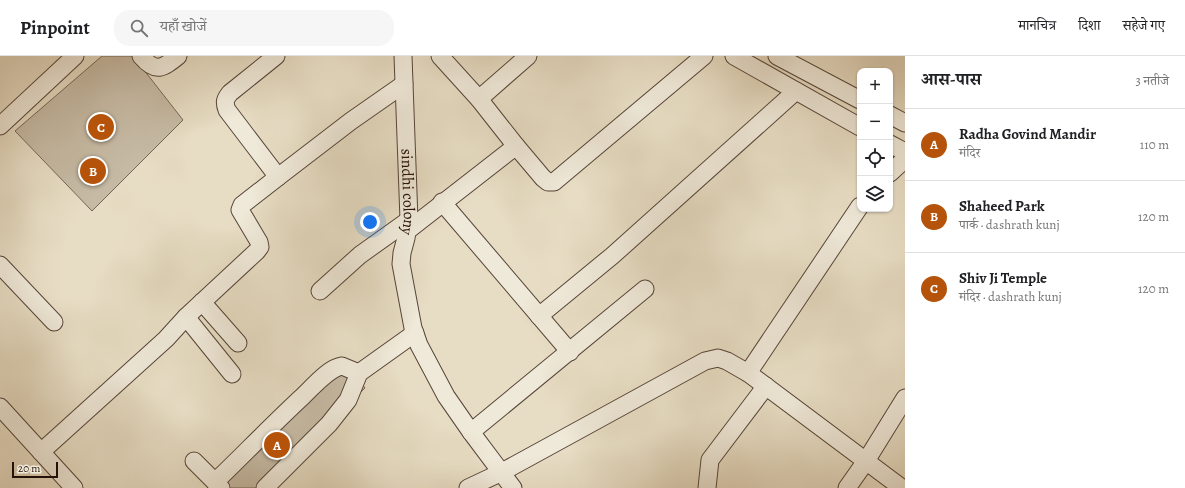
<!DOCTYPE html>
<html lang="hi">
<meta charset="utf-8">
<style>
body{margin:0;font-family:Alegreya,"Noto Serif Devanagari",serif;background:#f6f6f6;color:#202124}
.controls{position:absolute;right:12px;top:12px;display:grid;overflow:hidden;border-radius:8px;box-shadow:0 1px 3px #0004}
.controls button{width:36px;height:36px;display:grid;place-items:center;padding:0;border:0;border-bottom:1px solid #e0e0e0;background:#fff;color:#202124;font:20px sans-serif}
.scale{position:absolute;left:12px;bottom:10px;width:46px;box-sizing:border-box;padding-left:4px;border:2px solid #251109;border-top:0;font-size:11px;line-height:14px;white-space:nowrap;color:#251109;-webkit-text-stroke:3px #efe9d9;paint-order:stroke}
.you{position:absolute;left:370px;top:166px;width:14px;height:14px;margin:-10px;border:3px solid #fff;border-radius:50%;background:#1a73e8;box-shadow:0 0 0 6px #1a73e833}
.badge{display:grid;place-items:center;width:26px;height:26px;border-radius:50%;background:#b45309;color:#fff;font-size:13px;font-weight:700}
.pin{position:absolute;translate:-50% -50%;border:2px solid #fff;box-shadow:0 1px 4px #0006}
.list{margin:0;padding:0;list-style:none}
h2{display:flex;justify-content:space-between;align-items:center;height:52px;margin:0;padding:0 16px;font-size:17px}
h2 small{font-size:13px;font-weight:400;color:#757577}
.list li{display:grid;grid-template-columns:26px 1fr auto;gap:12px;align-items:center;box-sizing:border-box;height:72px;padding:0 16px;border-top:1px solid #e0e0e0}
.list b{display:block;font-size:15px;white-space:nowrap}
.list p{margin:0;font-size:13px;white-space:nowrap;color:#757577}
.list em{font-size:13px;font-style:normal;color:#757577}
.icon{flex:none;width:22px;height:22px;fill:none;stroke:currentColor;stroke-width:2;stroke-linecap:round;stroke-linejoin:round}
.map{position:relative;flex:none;width:905px;height:432px;overflow:hidden}
header{display:flex;align-items:center;gap:24px;box-sizing:border-box;height:56px;padding:0 20px;background:#fff;border-bottom:1px solid #e0e0e0}
header strong{font-size:19px}
nav{display:flex;gap:22px;margin-inline-start:auto;font-size:14px}
.search{width:280px;height:36px;background:#f6f6f6;display:flex;align-items:center;gap:10px;box-sizing:border-box;padding:0 14px;border-radius:16px;color:#757577;font-size:15px}
main{display:flex}
aside{flex:1;background:#fff}
.map>svg:first-child{display:block}
.green{fill:#c6baa4;stroke:#766656}
.lines{fill:none;stroke-linecap:round;stroke-linejoin:round}
.minor-casing{stroke:#564438;stroke-width:19}
.minor{stroke:#efe9d9;stroke-width:17}
.labels{text-anchor:middle;dominant-baseline:central;stroke-width:3;stroke-linejoin:round;paint-order:stroke}
.street-label{font-size:16px;fill:#251109;stroke:#efe9d9}
</style>
<header>
<strong>Pinpoint</strong>
<div class="search"><svg class="icon" aria-label="search" viewBox="0 0 24 24"><circle cx="10" cy="10" r="6"/><path d="M15 15l6 6"/></svg>यहाँ खोजें</div>
<nav><a>मानचित्र</a><a>दिशा</a><a>सहेजे गए</a></nav>
</header>
<main>
<div class="map">
<svg width="905" height="432" viewBox="0 0 905 432">
<rect width="100%" height="100%" fill="#e7ddc4"/>
<filter id="stains"><feTurbulence type="fractalNoise" baseFrequency=".005" numOctaves="4"/><feColorMatrix values="0 0 0 0 .2 0 0 0 0 .09 0 0 0 0 .02 0 0 0 .5 -.17"/></filter>
<radialGradient id="worn" r=".72"><stop offset=".6" stop-color="#630" stop-opacity="0"/><stop offset="1" stop-color="#630" stop-opacity=".3"/></radialGradient>
<path class="green" d="M102,0h31l50,64 -91,91 -77,-80z
M340,301l25,31 -104,100h-36l-12,-11z"/>
<g class="lines">
<g class="minor-casing">
<g id="minor">
<path d="M141,0c15,18 22,12 37,0"/>
<path id="s1" d="M403,0l6,164 -3,18 -4,15 -1,11 12,64 6,17 27,51 25,36 42,56"/>
<path d="M734,0l126,71"/>
<path d="M777,0l83,44"/>
<path d="M479,43l49,-43"/>
<path d="M890,59l15,8"/>
<path d="M0,70l75,-70"/>
<path d="M890,88l15,8"/>
<path d="M516,90l27,32 5,4h6l150,-126"/>
<path d="M890,117l15,-14"/>
<path d="M278,121l73,-56 53,-37"/>
<path d="M442,146l128,150"/>
<path d="M407,175l109,-85 -37,-47 -39,-43"/>
<path d="M0,209l54,57"/>
<path d="M320,235l40,-36 49,-35"/>
<path d="M202,246l36,41"/>
<path d="M539,260l73,-60 184,-165"/>
<path d="M186,261l46,57"/>
<path d="M748,317l112,-167"/>
<path d="M0,351l74,81"/>
<path d="M471,376l174,-143"/>
<path d="M41,396l125,-113 20,-22 71,-66 3,-4 -1,-5 -19,-32 2,-5 36,-28 -51,-67c-3,-8 -2,-11 3,-17l46,-37"/>
<path d="M194,405l27,27"/>
<path d="M215,426c29,-28 57,-57 86,-84 11,-10 27,-30 41,-32l17,7"/>
<path d="M265,432l64,-64 19,-24 11,-27 56,-40"/>
<path d="M468,432l34,-16 203,-111 13,-3 9,3 21,12 154,115"/>
<path d="M707,432l3,-28 56,-74"/>
<path d="M847,432l19,-27 39,-63"/>
</g>
</g>
<use href="#minor" class="minor"/>
</g>
<g class="labels">
<g class="street-label">
<text stroke="none"><textPath href="#s1" startOffset="136">sindhi colony</textPath></text>
</g>
</g>
<rect width="100%" height="100%" filter="url(#stains)"/>
<rect width="100%" height="100%" fill="url(#worn)"/>
</svg>
<div class="controls">
<button>+</button>
<button>−</button>
<button><svg class="icon" aria-label="locate" viewBox="0 0 24 24"><circle cx="12" cy="12" r="6"/><path d="M12 2v4M12 18v4M2 12h4M18 12h4"/></svg></button>
<button><svg class="icon" aria-label="layers" viewBox="0 0 24 24"><path d="M12 4l9 5-9 5-9-5zM3 14l9 5 9-5"/></svg></button>
</div>
<div class="scale">20 m</div>
<div class="you"></div>
<div class="pin badge" style="left:277px;top:389px">A</div>
<div class="pin badge" style="left:93px;top:115px">B</div>
<div class="pin badge" style="left:101px;top:71px">C</div>
</div>
<aside>
<h2>आस-पास<small>3 नतीजे</small></h2>
<ul class="list">
<li><span class="badge">A</span><div><b>Radha Govind Mandir</b><p>मंदिर</p></div><em>110 m</em></li>
<li><span class="badge">B</span><div><b>Shaheed Park</b><p>पार्क · dashrath kunj</p></div><em>120 m</em></li>
<li><span class="badge">C</span><div><b>Shiv Ji Temple</b><p>मंदिर · dashrath kunj</p></div><em>120 m</em></li>
</ul>
</aside>
</main>
